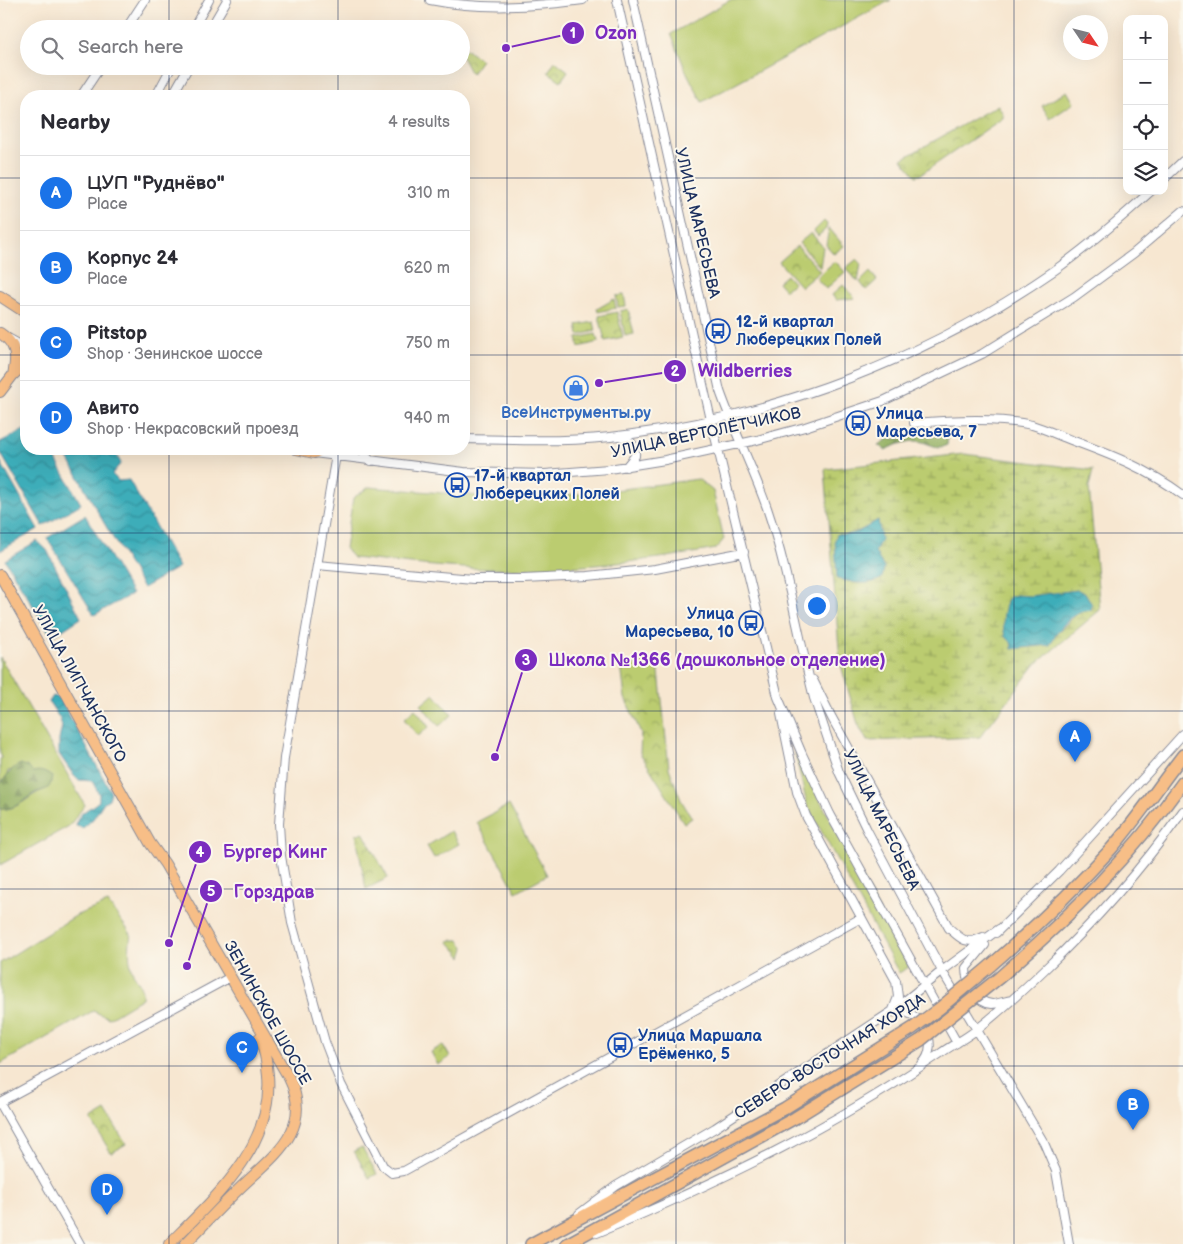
<!DOCTYPE html>
<meta charset="utf-8">
<style>
body{margin:0;font-family:"Balsamiq Sans",sans-serif;background:#f2f2f3;color:#2b2b33}
.controls{position:absolute;right:15px;top:15px;display:grid;overflow:hidden;border-radius:10px;box-shadow:0 5px 20px #0002}
.controls button{width:45px;height:45px;display:grid;place-items:center;padding:0;border:0;border-bottom:1px solid #e1e1e2;background:#fff;color:#2b2b33;font:25px sans-serif}
.compass{position:absolute;left:1063px;top:15px;width:45px;height:45px;border-radius:50%;background:#fff;box-shadow:0 5px 20px #0002;rotate:125deg}
.you{position:absolute;left:816px;top:605px;width:18px;height:18px;margin:-12px;border:4px solid #fff;border-radius:50%;background:#1a73e8;box-shadow:0 0 0 8px #1a73e833}
.badge{display:grid;place-items:center;width:32px;height:32px;border-radius:50%;background:#1a73e8;color:#fff;font-size:16px;font-weight:700}
.pin{position:absolute;translate:-50% -41px;filter:drop-shadow(0 1px 2px #0008)}
.pin::after{content:'';position:absolute;top:26px;width:18px;height:15px;background:inherit;clip-path:polygon(0 0,100% 0,50% 100%)}
.list{margin:0;padding:0;list-style:none}
h2{display:flex;justify-content:space-between;align-items:center;height:65px;margin:0;padding:0 20px;font-size:21px}
h2 small{font-size:16px;font-weight:400;color:#7c7c81}
.list li{display:grid;grid-template-columns:32px 1fr auto;gap:15px;align-items:center;box-sizing:border-box;height:75px;padding:0 20px;border-top:1px solid #e1e1e2}
.list b{display:block;font-size:19px;white-space:nowrap}
.list p{margin:0;font-size:16px;white-space:nowrap;color:#7c7c81}
.list em{font-size:16px;font-style:normal;color:#7c7c81}
.icon{flex:none;width:28px;height:28px;fill:none;stroke:currentColor;stroke-width:2;stroke-linecap:round;stroke-linejoin:round}
.map{position:relative;flex:none;width:1183px;height:1244px;overflow:hidden}
.search{position:absolute;background:#fff;box-shadow:0 5px 20px #0002;left:20px;top:20px;width:450px;height:55px;display:flex;align-items:center;gap:12px;box-sizing:border-box;padding:0 18px;border-radius:28px;color:#7c7c81;font-size:19px}
.panel{position:absolute;background:#fff;box-shadow:0 5px 20px #0002;left:20px;top:90px;width:450px;height:365px;border-radius:20px}
.map>svg:first-child{display:block}
.green{fill:#bbcc6f;stroke:#6b7e66}
.forest{fill:url(#forest-firs);stroke:#587060}
.wetland{fill:url(#wetland-marsh);stroke:#6b7e66;fill-rule:evenodd}
.park{fill:url(#park-crowns);stroke:#6b7e66}
.water{fill:url(#water-waves);stroke:#2c6e8c}
.lines{fill:none;stroke-linecap:round;stroke-linejoin:round}
.minor-casing{stroke:#898b98;stroke-width:10}
.major-casing{stroke:#898b98;stroke-width:12}
.highway-casing{stroke:#898b98;stroke-width:14}
.minor{stroke:#fff;stroke-width:8}
.major{stroke:#f7be87;stroke-width:10}
.highway{stroke:#f7be87;stroke-width:11}
.highway-bridge-casing{stroke:#898b98;stroke-width:14;stroke-linecap:butt}
.highway-bridge{stroke:#f7be87;stroke-width:11}
.grid{fill:none;stroke:#1b2f5e;stroke-width:1;stroke-opacity:0.55}
.labels{text-anchor:middle;dominant-baseline:central;stroke-width:4;stroke-linejoin:round;paint-order:stroke}
.street-label{font-size:16px;fill:#1b2f5e;stroke:#fbf7ec}
.transit-label{font-size:16px;font-weight:bold;fill:#164399;stroke:#fbf7ec;text-anchor:start}
.shop-label{font-size:16px;font-weight:bold;fill:#366cbe;stroke:#fbf7ec}
.leader{fill:none;stroke:#7b2cbf;stroke-width:2}
.callout-dot{fill:#7b2cbf;stroke:#fbf7ec;stroke-width:2}
.mark-label{font-size:15px;text-anchor:middle;font-weight:bold;fill:#fff}
.callout-label{font-size:18px;text-anchor:middle;font-weight:bold;fill:#7b2cbf;stroke:#fbf7ec;stroke-width:4;stroke-linejoin:round;paint-order:stroke}
</style>
<div class="map">
<svg width="1183" height="1244" viewBox="0 0 1183 1244">
<defs>
<pattern id="forest-firs" width="22" height="20" patternUnits="userSpaceOnUse" patternTransform="scale(1.25)"><rect width="22" height="20" fill="#94b062"/><path d="M5 1l3.5 6h-7zM16 11l3.5 6h-7z" fill="#789054"/></pattern>
<pattern id="wetland-marsh" width="20" height="14" patternUnits="userSpaceOnUse" patternTransform="scale(1.25)"><rect width="20" height="14" fill="#bbcc6f"/><path d="M1 5h8M5 5V1M11 12h8M15 12V8" fill="none" stroke="#97a65e"/></pattern>
<pattern id="park-crowns" width="20" height="18" patternUnits="userSpaceOnUse" patternTransform="scale(1.25)"><rect width="20" height="18" fill="#bbcc6f"/><path d="M2 6a3 3 0 1 1 6 0M12 15a3 3 0 1 1 6 0" fill="none" stroke="#97a65e"/></pattern>
<pattern id="water-waves" width="16" height="10" patternUnits="userSpaceOnUse" patternTransform="scale(1.25)"><rect width="16" height="10" fill="#3dadb9"/><path d="M0 5q4-4 8 0t8 0" fill="none" stroke="#328d9a"/></pattern>
</defs>
<rect width="100%" height="100%" fill="#fbf7ec"/>
<filter id="ink" filterUnits="userSpaceOnUse"><feTurbulence type="fractalNoise" baseFrequency=".02" numOctaves="2"/><feDisplacementMap in="SourceGraphic" scale="10" xChannelSelector="R" yChannelSelector="G"/><feConvolveMatrix kernelMatrix="1 2 1 2 8 2 1 2 1" color-interpolation-filters="sRGB"/></filter>
<filter id="wash" filterUnits="userSpaceOnUse"><feTurbulence type="fractalNoise" baseFrequency=".0096" numOctaves="4" result="noise"/><feDisplacementMap in="SourceGraphic" scale="20" xChannelSelector="R" yChannelSelector="G"/><feGaussianBlur stdDeviation="1.12" result="paint"/><feColorMatrix in="noise" values="0 0 0 0 0 0 0 0 0 0 0 0 0 0 0 0 0 1.4 0 .05"/><feComposite in="paint" operator="in"/></filter>
<g filter="url(#wash)">
<rect width="100%" height="100%" fill="#f7e7d1"/>
<path class="green" d="M730,0h161l-189,102 -16,-31 -15,-37z
M1067,91l7,12 -24,16 -8,-13z
M835,261l10,11 -19,17 -10,-11z
M624,295l2,11 -8,1 -2,-11z
M614,299l2,9 -18,4 -1,-3z
M698,479l15,12 11,48 -8,10c-71,13 -143,20 -215,20 -50,0 -99,-6 -148,-11l-8,-10 8,-50 16,-11 111,9h65l48,-3z
M0,657l85,148 -16,21 -69,39v-56c19,2 29,-15 46,-20l-18,-22 -20,4 -2,7 -6,5v-24l2,-1 -2,-5z
M434,694l18,21 -13,11 -18,-21z
M415,709l14,18 -11,9 -14,-17z
M795,753l114,214 -10,6 -92,-168z
M509,805l38,70 -31,17 -39,-70z
M451,831l8,13 -25,14 -7,-12z
M108,903l23,31c-2,12 -3,27 2,39 5,10 10,13 9,25l-33,20 -16,-7 -93,53v-101l77,-48z"/>
<path class="forest" d="M918,431c4,1 8,4 13,5 7,0 10,-4 17,1l-1,8c-11,6 -20,-4 -31,-4 -10,0 -22,5 -31,9l-7,-5 11,-7c12,2 19,-1 29,-7z
M21,764l7,3 5,5c8,-2 12,0 19,5 -1,4 -1,8 -4,11 -4,3 -11,3 -15,6 -11,8 -19,16 -33,15v-26c8,-7 10,-15 21,-19z"/>
<path class="wetland" d="M964,454l129,16 -4,17 11,123 -65,55 -55,72 -113,4 -9,-17 -18,-62 -15,-193zM878,520v26l-3,6 3,4 -41,-22c17,3 26,-5 41,-14zM1016,595l75,15 -12,2 -25,24 -42,13 -1,-8z"/>
<path class="park" d="M461,46l20,14 -10,14 -10,-19z
M555,61l13,10 -7,10 -13,-9z
M998,105l5,9v4l-83,57 -4,1 -14,-17z
M824,221l3,3 -1,5 -8,7 -4,-5z
M829,228l15,18 -10,8 -8,-9z
M811,233l12,14 -3,20 -21,-24z
M797,246l23,25 -19,16 -22,-25z
M857,259l4,4 -3,19 -12,-14z
M870,272l7,8 -11,10 -6,-8z
M786,275l7,8 -8,7 -7,-8z
M843,285l12,13 -19,2 -4,-5z
M628,309l6,25 -9,2 -5,-25z
M617,312l6,25 -18,4 -6,-25z
M594,322l2,9 -17,4 -2,-10z
M596,334l2,8 -19,5 -2,-9z
M658,662l11,106 12,32 11,18 -8,5 -44,-70 1,-20 -16,-35 -4,-33z
M363,832l25,46 -22,11 -10,-54z
M454,940h5l6,8 -3,9 -14,-16z
M443,1045l7,12 -12,8 -7,-13z
M106,1111l20,33 -15,9 -20,-33z
M362,1147l15,27 -8,4 -15,-27z"/>
<path class="water" d="M26,429v20h24l31,55 -38,22 -43,-74v-10z
M63,449h39l4,7 8,-5 7,12 -9,11 7,7 10,-1 50,87 -36,21 -39,-65z
M0,461l38,68 -38,22z
M85,515l47,79 -38,21 -47,-77z
M878,520l3,19 -6,13 9,16 -2,10c-14,9 -29,4 -45,1l-2,-39 2,-6c17,3 26,-5 41,-14z
M37,541l10,9 34,68 -29,19 -47,-77z
M1078,590l8,4 6,11 -1,5c-4,1 -9,1 -12,3 -12,5 -24,21 -29,32l-38,4c1,-6 -2,-9 -7,-12 -3,-16 -2,-26 4,-40l7,-2 13,1z
M53,696l7,2 51,94 -2,7 -5,3 -11,17 -10,9 -7,-2c1,-14 13,-16 23,-25v-7l-7,-13 -13,-1 -5,-4 -15,-22v-14l3,-14 -2,-7 -11,-17z"/>
</g>
<g filter="url(#ink)">
<g class="lines">
<g class="minor-casing">
<path id="minor" d="M430,0c51,10 102,7 153,0
M617,0l94,420 67,277 24,57 28,60 127,229
M633,0l87,391c14,40 33,77 47,117 21,62 31,127 47,190l25,74 28,58 75,141 102,172 12,28 13,73
M126,29l19,-29
M193,29l16,-29
M210,29l17,-29
M81,96l20,-30
M156,96l16,-30
M172,96l17,-30
M1164,179l19,-18
M10,339l16,9
M914,423c34,-3 85,-6 118,2 13,4 26,10 39,15 41,15 77,29 112,55
M620,436c10,4 16,8 15,20l-9,11
M464,439c54,1 108,4 162,-4 152,-20 302,-77 429,-165 34,-24 65,-51 96,-79
M337,449l-53,309 -5,66 2,32 11,67 33,119 16,42 42,82 9,7 12,-2 457,-253
M363,449l2,6 6,6
M314,453l150,19 81,2 64,-5 56,-9 92,-20 48,-13 78,-26 99,-47 92,-57 60,-44 49,-42
M317,565l156,14h50l65,-3 67,-7 89,-17
M813,680l19,38 117,210c13,12 17,17 34,9
M781,714l16,78 9,24 90,165 2,16 -5,13
M996,933l63,-62 124,-137
M985,945l-19,23c0,14 10,35 26,36 6,0 13,-3 20,-4
M893,1012c27,-6 49,32 29,52
M0,1102l225,-122
M0,1103l80,141
M579,1214l37,-28 99,-58 176,-116 51,-41 57,-42
M597,1233c121,-50 236,-106 344,-180 11,-8 24,-14 35,-23 24,-18 46,-39 68,-60 51,-48 98,-102 139,-159"/>
</g>
<g class="major-casing">
<path id="major" d="M0,296l26,17
M0,333c17,11 17,23 13,42
M0,392l13,-17 13,-12
M296,449l18,4 9,-4
M0,575l150,268 15,21 124,214c26,52 -17,79 -50,111 -19,18 -36,37 -54,55
M169,1244c46,-46 105,-98 99,-169 -1,-13 -3,-25 -9,-37"/>
</g>
<g class="highway-casing">
<path id="highway" d="M990,966c43,-37 83,-75 121,-117 26,-30 48,-63 72,-94
M1000,977c70,-61 129,-119 183,-195
M531,1244l254,-136 128,-80
M567,1244l228,-126 126,-78"/>
</g>
<use href="#minor" class="minor"/>
<use href="#major" class="major"/>
<use href="#highway" class="highway"/>
<g class="highway-bridge-casing">
<path id="highway-bridge" d="M913,1028l27,-20 50,-42
M921,1040l79,-63"/>
</g>
<use href="#highway-bridge" class="highway-bridge"/>
</g>
</g>
<path class="grid" d="M169,0v29M338,0v29M507,0v1244M676,0v1244M845,0v1244M1014,0v1244M169,66v30M338,66v30M0,178h26M464,178h663M1164,178h19M0,355h26M464,355h719M169,449v795M338,449v795M0,533h1183M0,711h1183M0,889h1183M0,1066h1183"/>
<defs>
<g id="bus-ring" transform="scale(1.25)"><circle r="9.5" fill="#fbf7ec" stroke="#1a4fb4" stroke-width="1.5"/><path d="M-5-6H5V4H4V6H2V4H-2V6H-4V4H-5ZM-3.5-4V0h7V-4ZM-3.5 1.2v1.5H-2V1.2ZM2 1.2v1.5H3.5V1.2Z" fill="#1a4fb4"/></g>
<g id="shop-ring" transform="scale(1.25)"><circle r="9.5" fill="#fbf7ec" stroke="#3f7fe0" stroke-width="1.5"/><path d="M-5-2.5h2.3a2.7 3.5 0 0 1 5.4 0H5L5.5 6h-11ZM-1.5-2.5h3a1.5 2.3 0 0 0-3 0Z" fill="#3f7fe0"/></g>
</defs>
<g fill-rule="evenodd">
<use href="#bus-ring" x="718" y="331"/>
<use href="#shop-ring" x="576" y="388"/>
<use href="#bus-ring" x="858" y="423"/>
<use href="#bus-ring" x="457" y="485"/>
<use href="#bus-ring" x="751" y="623"/>
<use href="#bus-ring" x="620" y="1045"/>
</g>
<g class="labels">
<g class="street-label">
<text transform="translate(697 223) rotate(77)">УЛИЦА МАРЕСЬЕВА</text>
<text transform="translate(706 433) rotate(-12)">УЛИЦА ВЕРТОЛЁТЧИКОВ</text>
<text transform="translate(79 684) rotate(61)">УЛИЦА ЛИПЧАНСКОГО</text>
<text transform="translate(881 820) rotate(64)">УЛИЦА МАРЕСЬЕВА</text>
<text transform="translate(267 1013) rotate(61)">ЗЕНИНСКОЕ ШОССЕ</text>
<text transform="translate(830 1057) rotate(-32)">СЕВЕРО-ВОСТОЧНАЯ ХОРДА</text>
</g>
<g class="transit-label">
<text x="736" y="322">12-й квартал<tspan x="736" dy="18">Люберецких Полей</tspan></text>
<text x="876" y="414">Улица<tspan x="876" dy="18">Маресьева, 7</tspan></text>
<text x="474" y="476">17-й квартал<tspan x="474" dy="18">Люберецких Полей</tspan></text>
<text x="734" y="614" text-anchor="end">Улица<tspan x="734" dy="18">Маресьева, 10</tspan></text>
<text x="638" y="1036">Улица Маршала<tspan x="638" dy="18">Ерёменко, 5</tspan></text>
</g>
<g class="shop-label">
<text x="576" y="413">ВсеИнструменты.ру</text>
</g>
</g>
<path class="leader" d="M506 48L573 33M599 383L675 371M495 757L526 660M169 943L200 852M187 966L211 891"/>
<g class="callout-dot">
<circle cx="506" cy="48" r="5"/>
<circle cx="599" cy="383" r="5"/>
<circle cx="495" cy="757" r="5"/>
<circle cx="169" cy="943" r="5"/>
<circle cx="187" cy="966" r="5"/>
<circle cx="573" cy="33" r="12"/>
<circle cx="675" cy="371" r="12"/>
<circle cx="526" cy="660" r="12"/>
<circle cx="200" cy="852" r="12"/>
<circle cx="211" cy="891" r="12"/>
</g>
<g class="mark-label">
<text x="573" y="38">1</text>
<text x="675" y="376">2</text>
<text x="526" y="665">3</text>
<text x="200" y="857">4</text>
<text x="211" y="896">5</text>
</g>
<g class="callout-label">
<text x="616" y="39">Ozon</text>
<text x="745" y="377">Wildberries</text>
<text x="717" y="666">Школа №1366 (дошкольное отделение)</text>
<text x="275" y="858">Бургер Кинг</text>
<text x="274" y="898">Горздрав</text>
</g>
</svg>
<div class="controls">
<button>+</button>
<button>−</button>
<button><svg class="icon" aria-label="locate" viewBox="0 0 24 24"><circle cx="12" cy="12" r="6"/><path d="M12 2v4M12 18v4M2 12h4M18 12h4"/></svg></button>
<button><svg class="icon" aria-label="layers" viewBox="0 0 24 24"><path d="M12 4l9 5-9 5-9-5zM3 14l9 5 9-5"/></svg></button>
</div>
<svg class="compass" viewBox="-18 -18 36 36"><path d="M0-13l5 13h-10z" fill="#e53935"/><path d="M0 13l5-13h-10z" fill="#7c7c81"/></svg>
<div class="you"></div>
<div class="pin badge" style="left:1075px;top:762px">A</div>
<div class="pin badge" style="left:1133px;top:1130px">B</div>
<div class="pin badge" style="left:242px;top:1073px">C</div>
<div class="pin badge" style="left:107px;top:1215px">D</div>
<div class="search"><svg class="icon" aria-label="search" viewBox="0 0 24 24"><circle cx="10" cy="10" r="6"/><path d="M15 15l6 6"/></svg>Search here</div>
<section class="panel">
<h2>Nearby<small>4 results</small></h2>
<ul class="list">
<li><span class="badge">A</span><div><b>ЦУП &quot;Руднёво&quot;</b><p>Place</p></div><em>310 m</em></li>
<li><span class="badge">B</span><div><b>Корпус 24</b><p>Place</p></div><em>620 m</em></li>
<li><span class="badge">C</span><div><b>Pitstop</b><p>Shop · Зенинское шоссе</p></div><em>750 m</em></li>
<li><span class="badge">D</span><div><b>Авито</b><p>Shop · Некрасовский проезд</p></div><em>940 m</em></li>
</ul>
</section>
</div>
